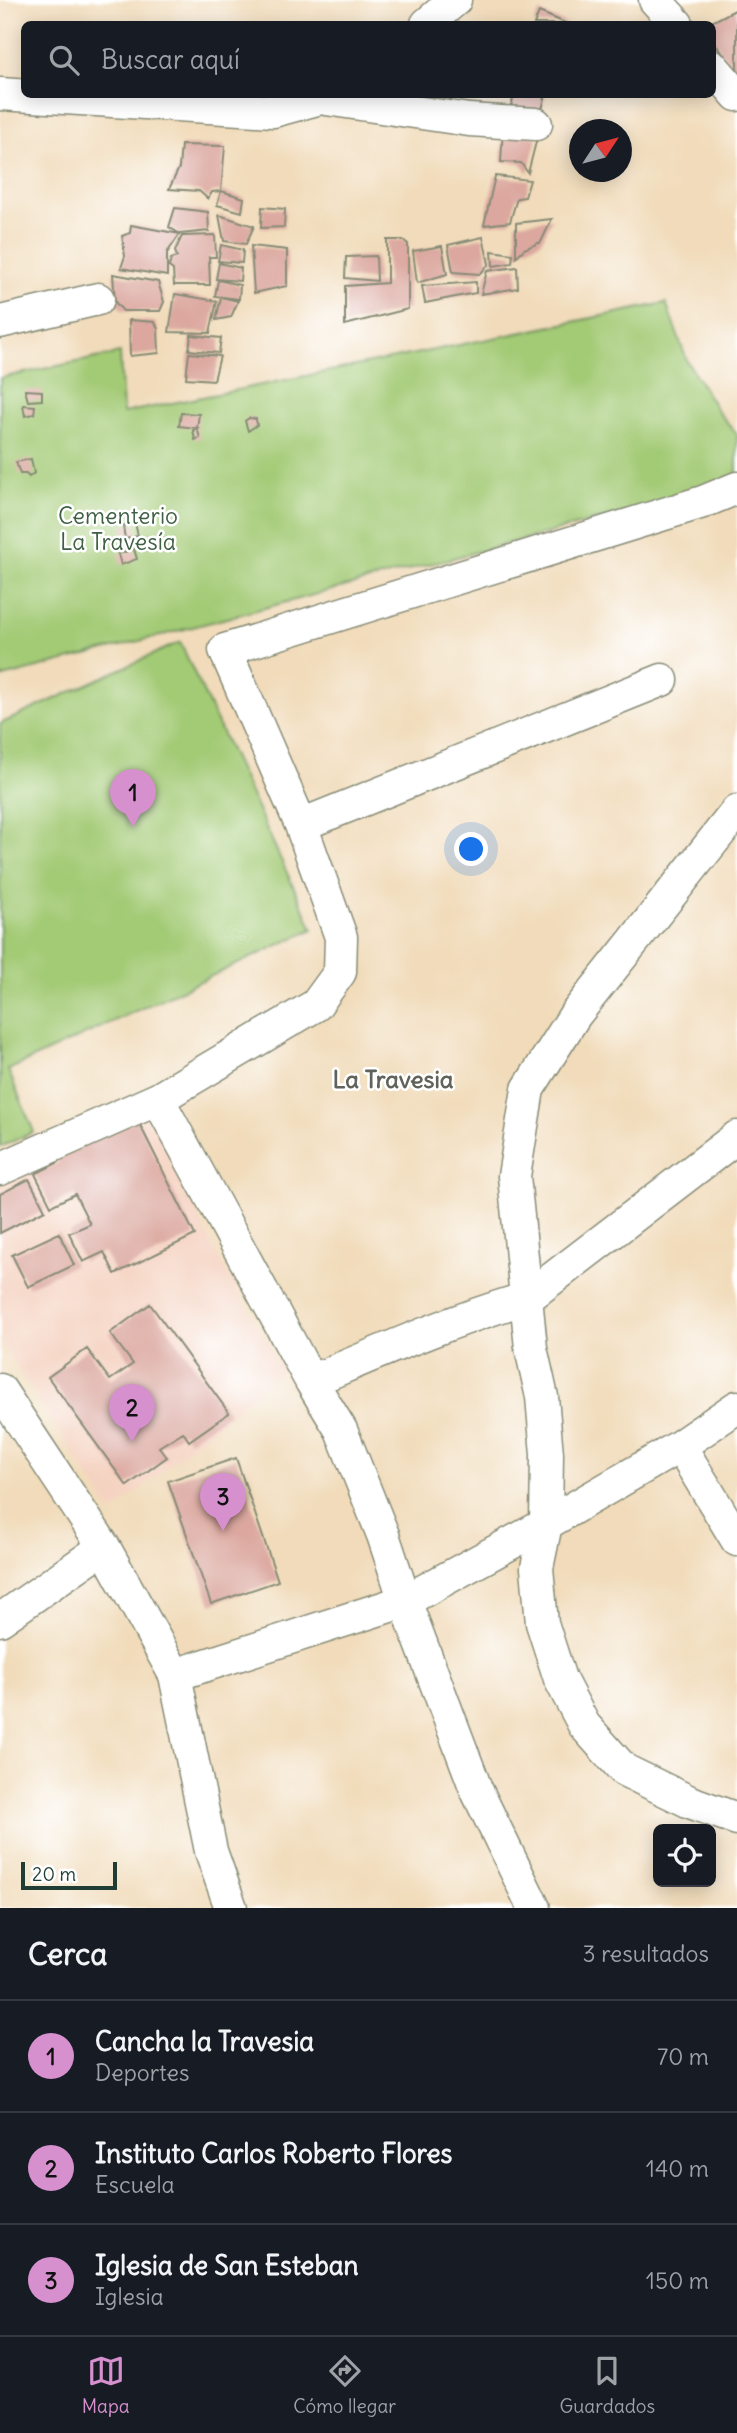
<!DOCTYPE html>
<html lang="es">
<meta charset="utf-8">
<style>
body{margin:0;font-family:Delius,sans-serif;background:#242831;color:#f1f3f6}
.controls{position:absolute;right:21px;bottom:21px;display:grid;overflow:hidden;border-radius:10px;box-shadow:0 4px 18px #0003}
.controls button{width:63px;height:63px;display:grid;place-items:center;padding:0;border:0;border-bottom:2px solid #363941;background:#171b24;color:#f1f3f6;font:35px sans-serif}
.compass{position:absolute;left:569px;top:119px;width:63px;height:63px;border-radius:50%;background:#171b24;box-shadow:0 4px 18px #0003;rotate:54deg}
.scale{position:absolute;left:21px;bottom:18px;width:96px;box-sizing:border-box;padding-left:7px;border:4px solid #1f3d34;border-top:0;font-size:19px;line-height:24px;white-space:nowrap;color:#1f3d34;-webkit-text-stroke:5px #fff;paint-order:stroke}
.you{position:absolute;left:472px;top:850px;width:24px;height:24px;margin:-18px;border:5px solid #fff;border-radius:50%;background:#1a73e8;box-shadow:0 0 0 10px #1a73e833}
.badge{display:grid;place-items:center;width:46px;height:46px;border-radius:50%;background:#d690ce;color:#111;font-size:23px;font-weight:700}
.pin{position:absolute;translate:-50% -58px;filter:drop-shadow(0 2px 4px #0008)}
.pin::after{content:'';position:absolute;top:37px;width:24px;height:21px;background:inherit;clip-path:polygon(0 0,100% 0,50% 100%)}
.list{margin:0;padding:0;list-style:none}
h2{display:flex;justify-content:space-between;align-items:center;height:91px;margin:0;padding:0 28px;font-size:30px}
h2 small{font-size:23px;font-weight:400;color:#9ea1a6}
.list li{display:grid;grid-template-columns:46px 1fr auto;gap:21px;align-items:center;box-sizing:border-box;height:112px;padding:0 28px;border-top:2px solid #363941}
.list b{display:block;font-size:26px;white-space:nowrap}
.list p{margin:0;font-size:23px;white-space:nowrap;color:#9ea1a6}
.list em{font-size:23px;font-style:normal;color:#9ea1a6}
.icon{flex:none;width:38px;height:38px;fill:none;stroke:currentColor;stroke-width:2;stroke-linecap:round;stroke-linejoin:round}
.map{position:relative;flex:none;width:737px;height:1908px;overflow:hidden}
.search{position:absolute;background:#171b24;box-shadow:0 4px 18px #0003;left:21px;right:21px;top:21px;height:77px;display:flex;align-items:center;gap:18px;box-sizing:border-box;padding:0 24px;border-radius:10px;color:#9ea1a6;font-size:26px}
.sheet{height:427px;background:#171b24}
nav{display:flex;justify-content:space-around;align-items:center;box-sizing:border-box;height:98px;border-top:2px solid #363941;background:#171b24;font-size:19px;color:#9ea1a6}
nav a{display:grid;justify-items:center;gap:4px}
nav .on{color:#d690ce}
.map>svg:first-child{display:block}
.built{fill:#f5d3c1}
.green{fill:#a3ca75;stroke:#618454;stroke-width:2}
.building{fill:#dba79f}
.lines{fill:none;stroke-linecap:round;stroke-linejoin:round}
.minor-casing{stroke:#888c77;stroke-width:35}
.minor{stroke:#fff;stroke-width:32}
.labels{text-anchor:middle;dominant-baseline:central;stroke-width:5;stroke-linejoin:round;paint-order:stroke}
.park-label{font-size:23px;fill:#406044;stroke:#fff}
.neighbourhood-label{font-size:24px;font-weight:bold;fill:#616259;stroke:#fff}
</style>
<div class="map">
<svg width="737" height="1908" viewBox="0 0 737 1908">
<rect width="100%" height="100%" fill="#fff"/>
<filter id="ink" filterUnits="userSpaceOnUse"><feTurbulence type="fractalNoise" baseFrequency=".0143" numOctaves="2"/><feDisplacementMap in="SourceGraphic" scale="14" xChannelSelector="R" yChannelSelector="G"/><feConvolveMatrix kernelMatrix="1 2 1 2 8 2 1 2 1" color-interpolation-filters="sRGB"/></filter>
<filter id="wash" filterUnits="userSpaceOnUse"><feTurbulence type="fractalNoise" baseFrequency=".00686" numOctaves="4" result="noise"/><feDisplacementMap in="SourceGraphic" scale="28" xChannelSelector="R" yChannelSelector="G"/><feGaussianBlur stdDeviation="1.57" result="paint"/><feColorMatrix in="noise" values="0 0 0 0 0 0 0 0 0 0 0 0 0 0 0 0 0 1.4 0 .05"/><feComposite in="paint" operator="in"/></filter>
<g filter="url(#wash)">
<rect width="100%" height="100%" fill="#f1dbba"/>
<path class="built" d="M151,1115l63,135 69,120 -171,143 -112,-172v-153z"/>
<path class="green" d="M666,303l21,58 32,52 18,21v49l-737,195v-300l120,-25 3,60z
M180,642l133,287 -305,141 26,62 -34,15v-423z"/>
<g id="blocks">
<path class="building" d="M737,9v64l-25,-34v-15h-4z
M539,12l29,12h-34z
M413,94h38l-1,7 -38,4z
M515,94h31l-7,27 -32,-4z
M503,129l34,9 -9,35 -7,-10 -20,-1z
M181,145l44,1 -4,45 -9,1 -4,7 -9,-8 -30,-2 10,-21z
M495,176l35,4 -5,17 -8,1 -7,24 -26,3z
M221,191l23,7 -2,14 -25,-7z
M262,207l23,2 -1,18 -23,1z
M175,208l33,4 1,19 -29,3 -11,-7z
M219,215l35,11 -8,18 -22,-3z
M552,219l-11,23 -17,7 -8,8v-34z
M131,225l49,9 -13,19v23l-46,-8 4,-12 -3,-20 8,-3z
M215,235l1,22h-7l1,28h-36l-1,-15 -4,-3 2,-8 6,-2 -2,-6 7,-15z
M483,237l6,27 -9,10 -27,-2 -5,-27z
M387,240h16l5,4v65l-63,16v-39l42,-3z
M221,245l22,5 -1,13 -24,-2z
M251,246l36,4v36l-33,7z
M442,246l5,28 -30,9 -4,-32z
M492,251l21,3 -1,9 -19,3z
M376,256l1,25 -32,-3 1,-21z
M219,263l22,5 -1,13 -24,-2z
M517,267l1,21 -37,6 6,-23z
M113,274l45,8 6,20 -4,9h-37l-8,-9z
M218,280l22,5 -1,14 -24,-3z
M476,282v11l-51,10 -3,-17z
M175,294l42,7 -7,32 -41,-1z
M221,297l17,4 -7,16 -15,3z
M129,320l26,2 3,7 1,24 -29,3z
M191,335l30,3 -2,15 -30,-3z
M189,353l31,3 -6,24 -28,-2z
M25,390l17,1v9l-14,1z
M23,405l12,1 -1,8 -9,2z
M181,413l18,1 -2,14 3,10 -5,2 -2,-10 4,-2 -18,-2z
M249,418l7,1 1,6 -9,6 -3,-10z
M31,459l3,14 -5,4 -3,-3h-6l-4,-12z
M135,523l3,13 -13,3 -2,-13z
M134,549l3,10 -16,6 -3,-11z
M137,1119l58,116 -80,39 -11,-22 -21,10 -14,-29 21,-9 -15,-30 -24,12 -16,-32 24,-12 -1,-4z
M29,1179l16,31 -45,23v-39z
M59,1233l15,32 -46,22 -16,-32z
M150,1304l79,109 -40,28 -6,-9 -24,15 8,10 -40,29 -79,-109 39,-28 23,31 23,-16 -23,-31z
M236,1458l42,123 -67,23 -43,-123z"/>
</g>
</g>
<g filter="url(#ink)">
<use href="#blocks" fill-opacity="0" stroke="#888c77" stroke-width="2"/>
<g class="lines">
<g class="minor-casing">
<path id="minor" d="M655,0l22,24
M427,24l28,-24
M712,66l25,29
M0,94l273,17 62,-17
M326,99l143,21 67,4
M0,322l98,-23
M737,811l-162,204 -47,74 -14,87 17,172 11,49 5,57 -1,70 -9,44 5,55 18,56 24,46 40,45 66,32 47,17
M301,825l361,-145
M158,1099l153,282 30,49 42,105 22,66 71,188 58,119
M0,1169l158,-70 158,-94 24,-33 1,-35 -40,-112 -76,-175 478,-148 34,-14
M311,1381c71,-30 141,-61 216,-83l210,-161
M0,1390l104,157 71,128 36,176 20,57
M680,1446l57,94
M0,1620l104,-73
M175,1675l230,-74 141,-77 134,-78 57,-39"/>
</g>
<use href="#minor" class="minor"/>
</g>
</g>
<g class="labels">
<g class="park-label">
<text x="118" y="515">Cementerio<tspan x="118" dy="26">La Travesía</tspan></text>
</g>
<g class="neighbourhood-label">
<text x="393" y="1079">La Travesia</text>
</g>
</g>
</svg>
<div class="controls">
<button><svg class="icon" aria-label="locate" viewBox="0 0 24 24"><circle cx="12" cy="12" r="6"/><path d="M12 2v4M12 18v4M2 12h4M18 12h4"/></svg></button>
</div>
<svg class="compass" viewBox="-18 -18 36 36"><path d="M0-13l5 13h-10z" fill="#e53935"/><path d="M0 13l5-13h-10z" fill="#9ea1a6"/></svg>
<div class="scale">20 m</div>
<div class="you"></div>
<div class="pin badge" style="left:133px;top:827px">1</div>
<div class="pin badge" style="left:132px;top:1442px">2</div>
<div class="pin badge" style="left:223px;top:1531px">3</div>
<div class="search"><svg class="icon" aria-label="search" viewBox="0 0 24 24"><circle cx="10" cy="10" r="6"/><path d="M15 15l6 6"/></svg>Buscar aquí</div>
</div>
<section class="sheet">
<h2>Cerca<small>3 resultados</small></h2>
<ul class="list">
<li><span class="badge">1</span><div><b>Cancha la Travesia</b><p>Deportes</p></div><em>70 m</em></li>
<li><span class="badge">2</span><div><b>Instituto Carlos Roberto Flores</b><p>Escuela</p></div><em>140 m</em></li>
<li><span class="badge">3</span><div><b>Iglesia de San Esteban</b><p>Iglesia</p></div><em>150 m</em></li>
</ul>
</section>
<nav>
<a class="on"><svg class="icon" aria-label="map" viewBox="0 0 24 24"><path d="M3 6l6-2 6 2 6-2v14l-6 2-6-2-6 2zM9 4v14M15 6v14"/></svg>Mapa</a>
<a><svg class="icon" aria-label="directions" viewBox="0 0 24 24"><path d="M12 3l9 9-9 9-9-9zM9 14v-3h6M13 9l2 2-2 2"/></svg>Cómo llegar</a>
<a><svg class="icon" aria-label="saved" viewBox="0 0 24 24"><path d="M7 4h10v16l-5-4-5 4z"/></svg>Guardados</a>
</nav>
